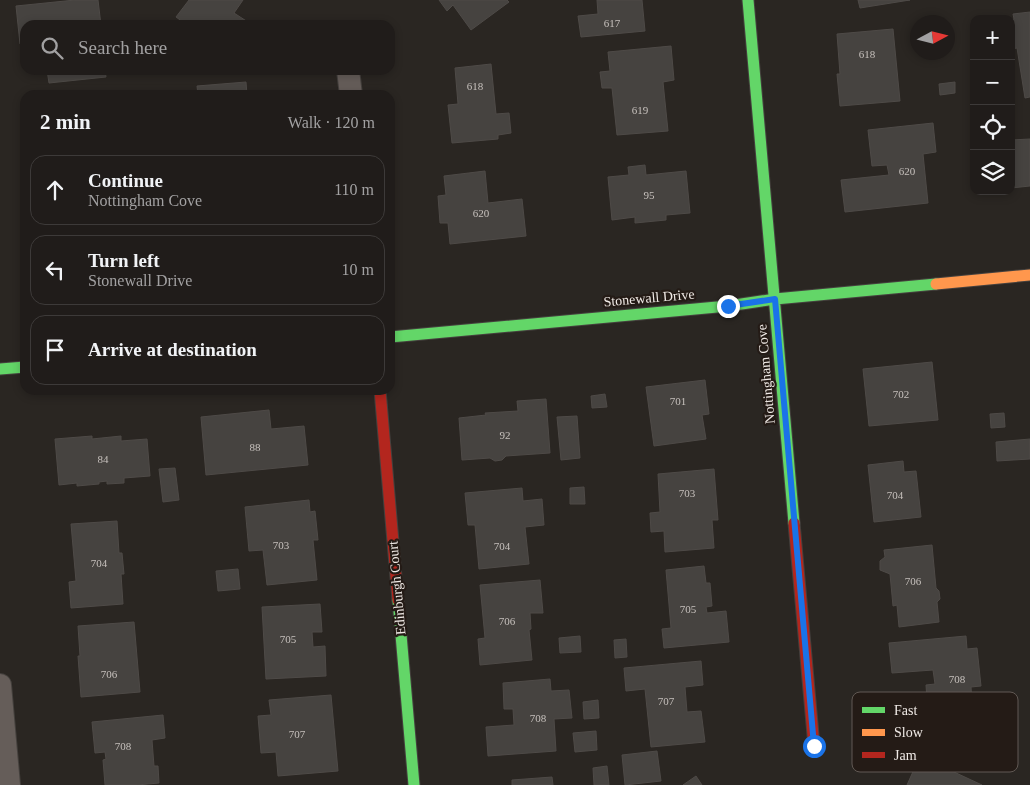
<!DOCTYPE html>
<meta charset="utf-8">
<style>
body{margin:0;font-family:"Times New Roman",serif;background:#282523;color:#f1f3f6}
.controls{position:absolute;right:15px;top:15px;display:grid;overflow:hidden;border-radius:10px;box-shadow:0 2px 8px #0003}
.controls button{width:45px;height:45px;display:grid;place-items:center;padding:0;border:0;border-bottom:1px solid #3d3a39;background:#201c1a;color:#f1f3f6;font:25px sans-serif}
.compass{position:absolute;left:910px;top:15px;width:45px;height:45px;border-radius:50%;background:#201c1a;box-shadow:0 2px 8px #0003;rotate:83deg}
.stop{position:absolute;width:15px;height:15px;margin:-11px;border:4px solid #1a73e8;border-radius:50%;background:#fff}
.stop.end{background:#1a73e8;border-color:#fff;box-shadow:0 1px 5px #0008}
.list{margin:0;padding:0;list-style:none}
h2{display:flex;justify-content:space-between;align-items:center;height:65px;margin:0;padding:0 20px;font-size:21px}
h2 small{font-size:16px;font-weight:400;color:#a2a1a2}
.list li{display:grid;grid-template-columns:32px 1fr auto;gap:15px;align-items:center;box-sizing:border-box;height:70px;margin:0 10px 10px;padding:0 10px;border:1px solid #3d3a39;border-radius:15px}
.list b{display:block;font-size:19px;white-space:nowrap}
.list p{margin:0;font-size:16px;white-space:nowrap;color:#a2a1a2}
.list em{font-size:16px;font-style:normal;color:#a2a1a2}
.icon{flex:none;width:28px;height:28px;fill:none;stroke:currentColor;stroke-width:2;stroke-linecap:round;stroke-linejoin:round}
.map{position:relative;flex:none;width:1030px;height:785px;overflow:hidden}
.search{position:absolute;background:#201c1a;box-shadow:0 2px 8px #0003;left:20px;top:20px;width:375px;height:55px;display:flex;align-items:center;gap:12px;box-sizing:border-box;padding:0 18px;border-radius:15px;color:#a2a1a2;font-size:19px}
.panel{position:absolute;background:#201c1a;box-shadow:0 2px 8px #0003;left:20px;top:90px;width:375px;height:305px;border-radius:15px}
.map>svg:first-child{display:block}
.building{fill:#464340;stroke:#4e4a47}
.lines{fill:none;stroke-linecap:round;stroke-linejoin:round}
.street-casing{stroke:#45413e;stroke-width:24}
.fast-casing{stroke:#45413e;stroke-width:13}
.slow-casing{stroke:#45413e;stroke-width:13}
.jam-casing{stroke:#45413e;stroke-width:13}
.street{stroke:#655d59;stroke-width:22}
.fast{stroke:#63d668;stroke-width:11}
.slow{stroke:#ff974d;stroke-width:11}
.jam{stroke:#b3261e;stroke-width:11}
.route{stroke:#1a73e8;stroke-width:6}
.labels{text-anchor:middle;dominant-baseline:central;stroke-width:4.5;stroke-linejoin:round;paint-order:stroke}
.number-label{font-size:11px;fill:#c6c0bc}
.street-label{font-size:14px;fill:#f0eae6;stroke:#241b16}
.key{fill:#241b16;stroke:#615954;stroke-width:1}
.key-label{font-size:14px;fill:#f0eae6}
</style>
<div class="map">
<svg width="1030" height="785" viewBox="0 0 1030 785">
<rect width="100%" height="100%" fill="#2a2622"/>
<path class="building" d="M75,0h23l3,25h-76v18l-5,1 -4,-38z
M189,0h54l-9,13 17,11 -1,1h-63l-11,-8z
M439,0h68l2,2 -38,28 -18,-25 -6,6z
M597,0h45l3,31 -64,6 -3,-21 20,-2z
M858,0h52l-50,8z
M1030,12v85l-5,1 -8,-50 -6,1v-29l3,-1 -1,-5z
M893,29l7,72 -60,5 -3,-32h3l-3,-40z
M671,46l3,34 -11,2 5,49 -51,4 -5,-47h-10l-2,-16 10,-1 -2,-19z
M491,64l5,50 13,-1 2,20 -13,2v4l-46,4 -4,-38 10,-1 -3,-36z
M47,70h58l1,7 -57,6z
M246,82l1,13h-49l-1,-9z
M955,82v11l-15,2 -1,-11z
M933,123l3,29 -13,2 5,49 -83,9 -4,-32 48,-5 -2,-10 -15,1 -4,-36z
M1030,139v47l-19,2v-48z
M645,165l1,10 40,-4 4,42 -24,2v5l-31,3v-6l-23,3 -4,-43 21,-2 -1,-8z
M485,171l3,32 34,-4 4,37 -76,8 -2,-21h-8l-2,-27 8,-1 -2,-19z
M932,362l6,58 -69,6 -6,-57z
M705,380l4,34 -7,1 4,24 -52,7 -8,-59z
M605,394l2,13 -15,1 -1,-12z
M546,399l4,54 -44,3 -4,4 -7,1 -5,-3 -28,2 -3,-42 27,-3 -1,-2 33,-2 -1,-10z
M269,410l2,19 33,-3 4,39 -102,10 -5,-58z
M1004,413l1,14 -14,1 -1,-14z
M577,416l3,42 -19,2 -4,-43z
M92,436v3l29,-3v5l26,-2 3,37 -26,2v5l-17,1v-3l-8,1v2l-22,2v-3l-18,2 -4,-46z
M1030,439v20l-33,2 -1,-19z
M903,461l1,11 12,-1 5,46 -47,5 -6,-57z
M175,468l4,32 -16,2 -4,-33z
M714,469l4,51h-6l2,28 -49,4 -1,-21 -13,1 -1,-19 10,-1 -2,-38z
M584,487l1,17h-15v-16z
M522,488l1,13 19,-2 2,26 -19,2 4,37 -50,5 -4,-44h-7l-3,-32z
M309,500l1,12 5,-1 3,29h-5l4,40 -50,5 -4,-35 -14,1 -4,-44z
M117,521l2,32h3l2,21h-3l2,30 -52,4 -2,-26 7,-1 -5,-57z
M932,545l4,43 3,3 1,8 -3,3 2,20 -40,5 -2,-22 -4,1 -3,-32 -10,-4v-9l5,-4 -1,-7z
M704,566l2,17h4l2,23 -6,1 1,6 19,-2 3,31 -65,6 -2,-19 9,-1 -5,-58z
M238,569l2,20 -22,2 -2,-20z
M540,580l3,33h-13l1,16 -2,1 3,30 -52,5 -2,-26 7,-1 -5,-53z
M320,604l2,28h-10l1,15 12,-1 1,30 -60,3 -4,-72z
M134,622l6,70 -59,5 -3,-41h2l-2,-30z
M580,636l1,16 -21,1 -1,-15z
M966,636l1,13 10,-1 4,38 -10,1 2,34 -37,4 -2,-26 -7,1 -1,-15 9,-1 -2,-14 -41,3 -3,-30z
M626,639l1,18 -12,1 -1,-18z
M701,661l2,24 -18,2 2,25 14,-1 4,31 -54,5 -6,-58 -19,2 -2,-23z
M550,679l1,12 18,-1 3,28 -18,1 2,32 -68,5 -2,-29 28,-2 -1,-16h-9l-1,-26z
M331,695l7,76 -60,5 -2,-24 -15,1 -3,-37 13,-1 -2,-15z
M598,700l1,18 -15,1 -1,-17z
M163,715l2,23 -13,2 2,26h4l1,17 -22,2h-32l-2,-25 3,-1 -1,-7 -10,1 -3,-31z
M596,731l1,19 -22,2 -2,-19z
M657,751l4,30 -36,4 -3,-30z
M920,756l17,8 1,-3 17,8 -1,3 28,13h-75z
M607,766l2,19h-15l-1,-17z
M696,776l6,9h-19z
M552,777l1,8h-41v-5z"/>
<g class="lines">
<g class="street-casing">
<path id="street" d="M348,70l3,25
M0,685l9,100"/>
</g>
<g class="fast-casing">
<path id="fast" d="M748,0l46,523
M390,337l338,-31 47,-7 161,-15
M0,369l25,-2
M398,600l16,185"/>
</g>
<g class="slow-casing">
<path id="slow" d="M936,284l94,-9"/>
</g>
<g class="jam-casing">
<path id="jam" d="M380,390l18,210
M794,523l20,223"/>
</g>
<use href="#street" class="street"/>
<use href="#fast" class="fast"/>
<use href="#slow" class="slow"/>
<use href="#jam" class="jam"/>
</g>
<g class="lines">
<path class="route" d="M728,306l47,-7 39,447"/>
</g>
<g class="labels">
<g class="number-label">
<text x="612" y="23">617</text>
<text x="867" y="54">618</text>
<text x="475" y="86">618</text>
<text x="640" y="110">619</text>
<text x="907" y="171">620</text>
<text x="649" y="195">95</text>
<text x="481" y="213">620</text>
<text x="901" y="394">702</text>
<text x="678" y="401">701</text>
<text x="505" y="435">92</text>
<text x="255" y="447">88</text>
<text x="103" y="459">84</text>
<text x="687" y="493">703</text>
<text x="895" y="495">704</text>
<text x="281" y="545">703</text>
<text x="502" y="546">704</text>
<text x="99" y="563">704</text>
<text x="913" y="581">706</text>
<text x="688" y="609">705</text>
<text x="507" y="621">706</text>
<text x="288" y="639">705</text>
<text x="109" y="674">706</text>
<text x="957" y="679">708</text>
<text x="666" y="701">707</text>
<text x="538" y="718">708</text>
<text x="297" y="734">707</text>
<text x="123" y="746">708</text>
</g>
<g class="street-label">
<text transform="translate(649 298) rotate(-5)">Stonewall Drive</text>
<text transform="translate(766 374) rotate(-95)">Nottingham Cove</text>
<text transform="translate(397 588) rotate(-95)">Edinburgh Court</text>
</g>
</g>
<rect x="852" y="692" width="166" height="80" rx="8" class="key"/>
<rect x="862" y="707" width="23" height="6" fill="#63d668"/>
<rect x="862" y="729" width="23" height="7" fill="#ff974d"/>
<rect x="862" y="752" width="23" height="6" fill="#b3261e"/>
<g class="key-label">
<text x="894" y="715">Fast</text>
<text x="894" y="737">Slow</text>
<text x="894" y="760">Jam</text>
</g>
</svg>
<div class="controls">
<button>+</button>
<button>−</button>
<button><svg class="icon" aria-label="locate" viewBox="0 0 24 24"><circle cx="12" cy="12" r="6"/><path d="M12 2v4M12 18v4M2 12h4M18 12h4"/></svg></button>
<button><svg class="icon" aria-label="layers" viewBox="0 0 24 24"><path d="M12 4l9 5-9 5-9-5zM3 14l9 5 9-5"/></svg></button>
</div>
<svg class="compass" viewBox="-18 -18 36 36"><path d="M0-13l5 13h-10z" fill="#e53935"/><path d="M0 13l5-13h-10z" fill="#a2a1a2"/></svg>
<div class="stop" style="left:814px;top:746px"></div>
<div class="stop end" style="left:728px;top:306px"></div>
<div class="search"><svg class="icon" aria-label="search" viewBox="0 0 24 24"><circle cx="10" cy="10" r="6"/><path d="M15 15l6 6"/></svg>Search here</div>
<section class="panel">
<h2>2 min<small>Walk · 120 m</small></h2>
<ul class="list">
<li><svg class="icon" aria-label="ahead" viewBox="0 0 24 24"><path d="M12 20V5M6 11l6-6 6 6"/></svg><div><b>Continue</b><p>Nottingham Cove</p></div><em>110 m</em></li>
<li><svg class="icon" aria-label="left" viewBox="0 0 24 24"><path d="M17 20v-9H6M10 6l-5 5 5 5"/></svg><div><b>Turn left</b><p>Stonewall Drive</p></div><em>10 m</em></li>
<li><svg class="icon" aria-label="arrive" viewBox="0 0 24 24"><path d="M6 21V4h12l-3 4 3 4H6"/></svg><div><b>Arrive at destination</b></div></li>
</ul>
</section>
</div>
